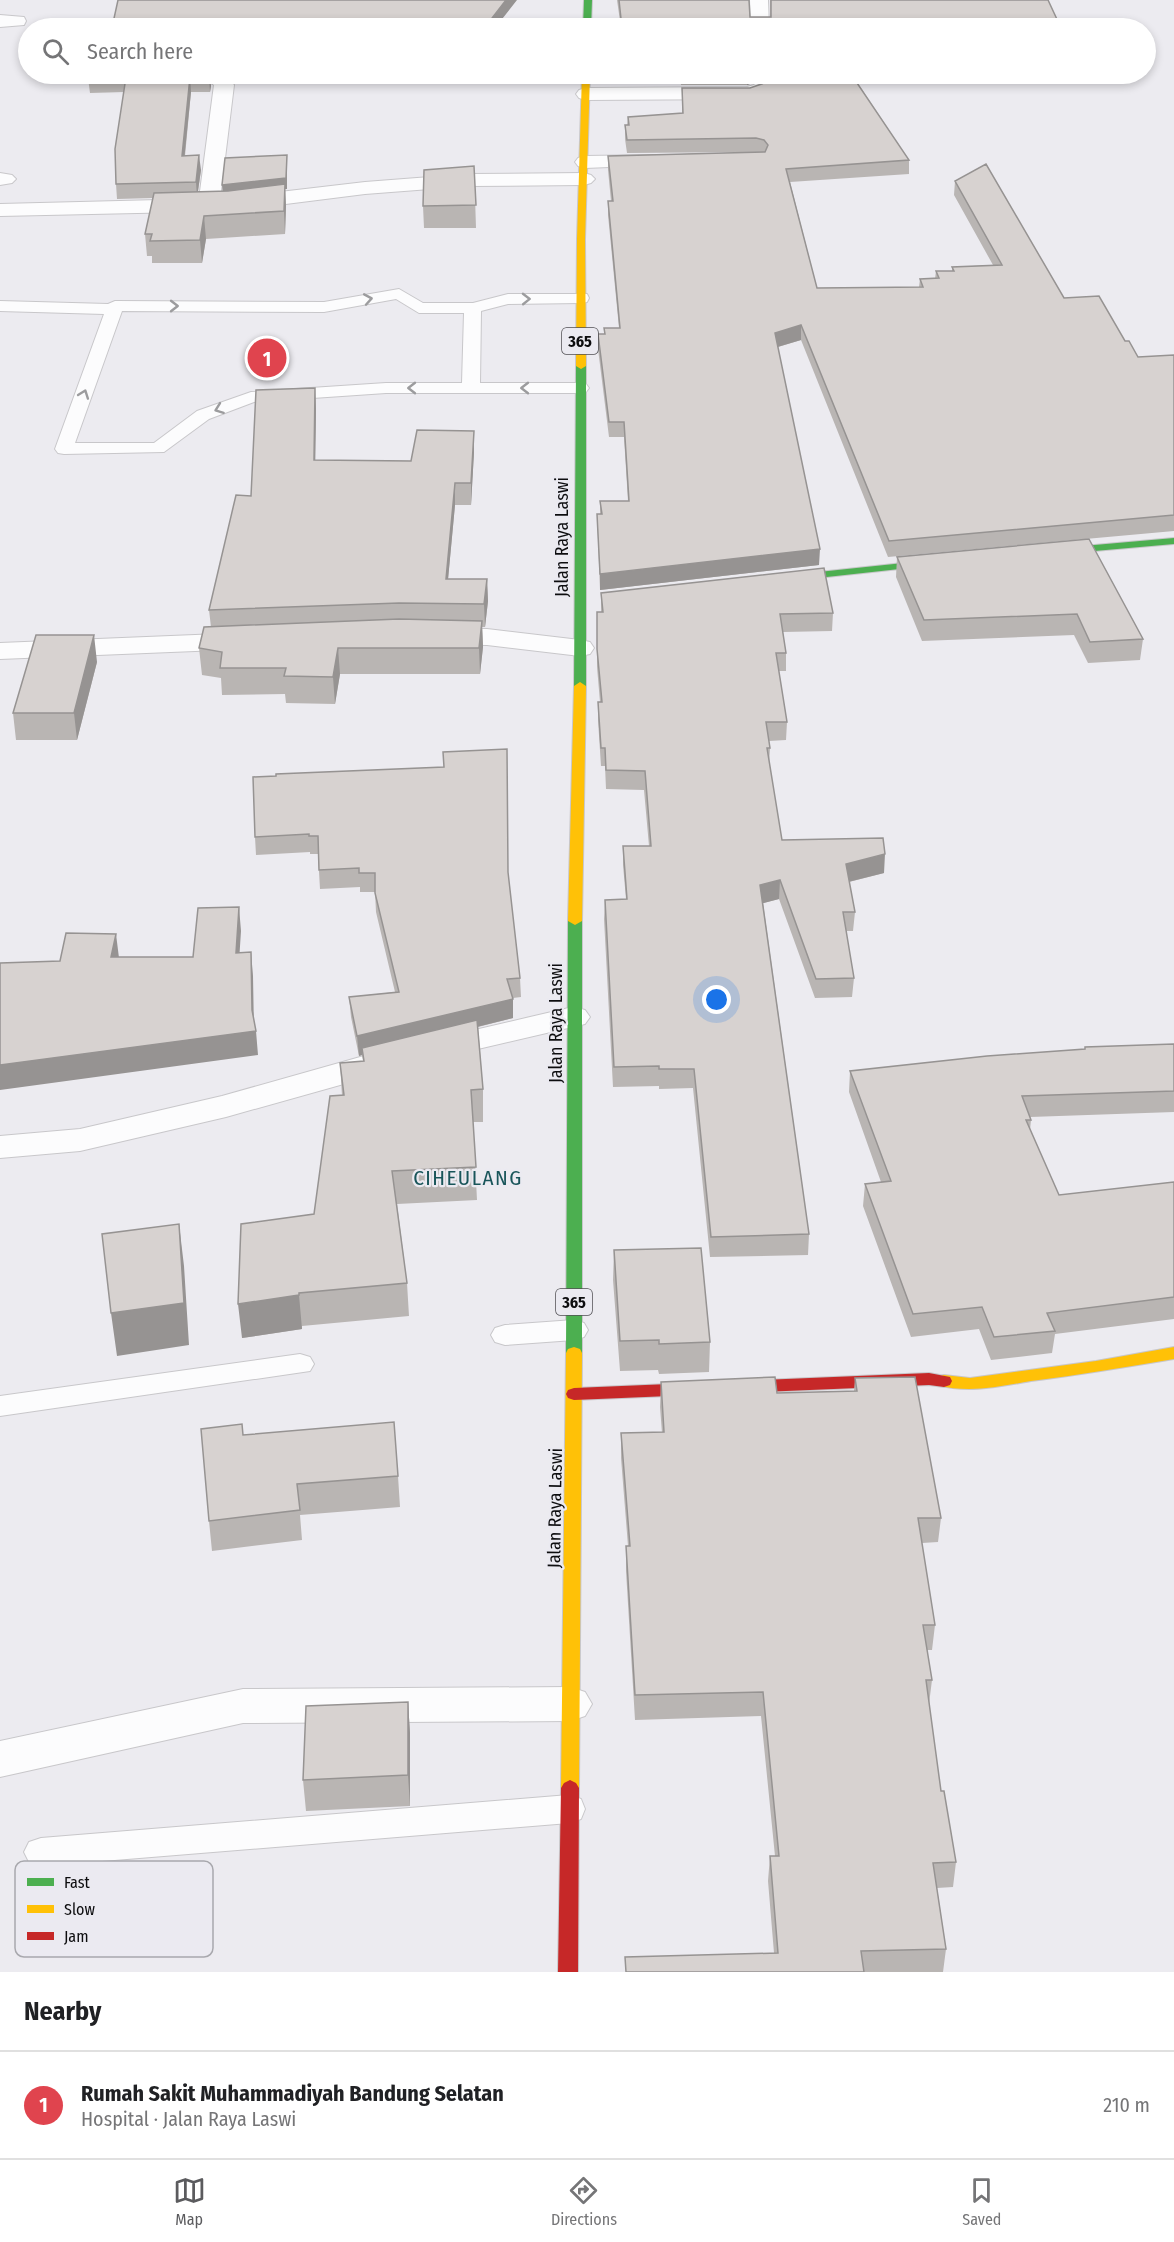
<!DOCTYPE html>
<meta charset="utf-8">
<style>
body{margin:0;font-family:"Fira Sans Condensed",sans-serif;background:#f6f6f6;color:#202124}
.you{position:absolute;left:717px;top:1000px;width:21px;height:21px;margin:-15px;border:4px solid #fff;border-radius:50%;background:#1a73e8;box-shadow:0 0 0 9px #1a73e833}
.badge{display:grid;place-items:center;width:39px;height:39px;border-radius:50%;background:#5b5b5e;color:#fff;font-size:20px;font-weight:700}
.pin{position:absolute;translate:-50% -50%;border:3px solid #fff;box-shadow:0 2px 6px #0006}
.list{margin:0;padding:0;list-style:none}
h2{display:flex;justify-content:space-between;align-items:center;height:78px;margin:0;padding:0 24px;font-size:26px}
h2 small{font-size:20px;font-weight:400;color:#757577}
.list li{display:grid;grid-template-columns:39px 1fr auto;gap:18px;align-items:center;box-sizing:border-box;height:108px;padding:0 24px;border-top:2px solid #e0e0e0}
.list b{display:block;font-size:22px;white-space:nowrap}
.list p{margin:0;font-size:20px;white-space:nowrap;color:#757577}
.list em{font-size:20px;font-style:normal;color:#757577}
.icon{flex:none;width:33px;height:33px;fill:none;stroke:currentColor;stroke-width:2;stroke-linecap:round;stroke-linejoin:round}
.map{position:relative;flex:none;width:1174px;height:1972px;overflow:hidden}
.search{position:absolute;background:#fff;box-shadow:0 3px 9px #0003;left:18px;right:18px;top:18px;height:66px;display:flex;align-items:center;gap:15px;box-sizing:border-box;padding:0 21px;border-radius:33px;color:#757577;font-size:22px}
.sheet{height:186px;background:#fff}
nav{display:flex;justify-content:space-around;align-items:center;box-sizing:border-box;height:84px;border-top:2px solid #e0e0e0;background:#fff;font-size:16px;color:#757577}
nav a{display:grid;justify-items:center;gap:3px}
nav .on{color:#5b5b5e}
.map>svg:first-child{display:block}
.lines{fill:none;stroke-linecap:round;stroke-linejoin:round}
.lane-casing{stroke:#c8c7ca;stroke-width:2}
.street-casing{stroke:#c8c7ca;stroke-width:2}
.fast-casing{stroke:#c8c7ca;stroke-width:2}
.slow-casing{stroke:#c8c7ca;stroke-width:2}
.jam-casing{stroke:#c8c7ca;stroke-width:2}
.lane{fill:#fcfcfd;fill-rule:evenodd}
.street{fill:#fcfcfd;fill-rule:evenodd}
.fast{fill:#4caf50;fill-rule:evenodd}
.slow{fill:#ffc107;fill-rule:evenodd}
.jam{fill:#c62828;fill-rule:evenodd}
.wall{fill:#b9b5b3}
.shaded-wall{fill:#969392}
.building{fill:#d7d2d0;stroke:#969392;stroke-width:1.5}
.oneway{stroke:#9c9c9e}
.labels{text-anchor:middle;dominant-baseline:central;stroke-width:4.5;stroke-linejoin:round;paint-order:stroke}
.shield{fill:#ebeaf1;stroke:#504f53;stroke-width:1.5}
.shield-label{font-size:16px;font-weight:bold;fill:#0d0d0f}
.street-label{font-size:18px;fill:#0d0d0f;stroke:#ebeaf1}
.quarter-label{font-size:21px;letter-spacing:1.5px;fill:#19555a;stroke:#ebeaf1}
.key{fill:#ebeaf1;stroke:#a8a8ad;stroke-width:1.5}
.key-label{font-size:16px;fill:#0d0d0f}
</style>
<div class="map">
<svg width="1174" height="1972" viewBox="0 0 1174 1972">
<rect width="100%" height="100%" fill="#ecebf0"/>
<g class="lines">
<g class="lane-casing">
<path id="lane" d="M399,289l24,14h50l35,-9h79l2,4 -2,4 -6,1 -73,1 -27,7 -1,72h100l6,1 3,4 -3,4 -6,1h-194l-132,9 -45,17 -45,33 -100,2 -6,-1 -3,-4 49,-135 -104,-3v-10l108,3 7,-3 209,1zM396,299l23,14h45l-2,70h-76l-135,9 -54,19 -43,32h-79l47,-132 202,1z
M574,1320l10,3 4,7 -4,7 -10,3 -69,5 -10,-3 -4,-7 4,-7 10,-3z
M300,1354l10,3 4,7 -4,7 -310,45v-20z
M569,1795l12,4 4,10 -4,10 -12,4 -528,43 -12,-4 -5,-10 5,-10 12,-4z"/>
</g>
<g class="street-casing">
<path id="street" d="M750,0h18l1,28h-18z
M0,15l24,2 2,4 -2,4 -24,2z
M201,74h24l9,11 -14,114 145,-17 104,-8 115,-1 7,2 4,4 -4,4 -7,2 -115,1 -104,8 -136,17 -229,5v-12l199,-5 15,-114 -11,-7z
M764,74h20l-16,19 -19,6 -163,1 -7,-2 -3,-4 3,-4 7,-2 161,-1 7,-2z
M652,155l7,2 3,4 -3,4 -74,3 -7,-2 -3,-4 3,-4 7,-2z
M0,173l12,2 4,4 -4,4 -12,2z
M436,628l51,1 93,11 10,2 4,6 -4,6 -10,2 -93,-11 -51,-1 -10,-2 -4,-6 4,-6z
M244,633l10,2 4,6 -4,6 -10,2 -244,10v-16z
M573,1007l12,3 5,7 -5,7 -150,35 -12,-3 -5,-7 5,-7z
M385,1050l12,3 5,8 -5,8 -171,48 -146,34 -80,7v-22l80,-7 142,-33z
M570,1687l15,5 7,12 -7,12 -15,5 -327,2 -243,54v-36l243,-52z"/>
</g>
<g class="fast-casing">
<path id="fast" d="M584,0h8l-1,28h-8z
M581,363l5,3v320l-6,4 -6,-4 2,-320z
M1174,538v6l-125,11 -5,-3 5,-3z
M941,559l4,1v4l-164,18 -6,-3 6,-3z
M575,917l7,4v432l-2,4h-12l-2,-4 2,-432z"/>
</g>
<g class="slow-casing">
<path id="slow" d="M582,74h8l-5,165 1,127 -5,3 -5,-3 1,-127z
M580,682l6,4 -4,235 -7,4 -7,-4 6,-235z
M574,1347l6,2 2,4 -3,435 -3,5 -6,3 -6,-3 -3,-5 5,-435 2,-4z
M1174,1347v12c-48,8 -95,16 -143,22 -30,5 -62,13 -93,4l-2,-4 2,-4 6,-2 26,3 126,-17z"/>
</g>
<g class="jam-casing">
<path id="jam" d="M929,1373l21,4 2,4 -2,4 -6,2 -15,-2 -355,15 -6,-2 -2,-4 2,-4 6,-2z
M570,1780l6,3 3,5 -1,184h-20l3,-184 3,-5z"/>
</g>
<use href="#lane" class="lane"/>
<use href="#street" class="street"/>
<use href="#fast" class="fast"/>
<use href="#slow" class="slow"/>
<use href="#jam" class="jam"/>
</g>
<path class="wall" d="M617,0h132l1,17h20v-17h278l13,28h-440z
M210,74l1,12 -1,6h-19l-6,64 16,14 -3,22 24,-1 65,-25v23h-2l1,17 -1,28 -79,5 -4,24h-50v-7h-5l-2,-22 8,-36 -36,1 -1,-15 8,-92 -34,1 -2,-15z
M680,74h82l-9,9 -6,2h-66z
M776,74h165l-88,2 56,84v14l-119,8 27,106 102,-1 1,-8h15l1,-8h16v-4l41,-2 -39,-70 1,-14 109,117 61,43 13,16 36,-2v176l-286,26 -87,-217 -23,7 41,218 -219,25 -3,-76h3v-13h28l-4,-64h-15l-11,-88v-15h6v-6h15l-11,-113v-14h3l-3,-31v-14l148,-4 -129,1 -2,-14v-14h2l1,-8 54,-4v-25h68l20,-7z
M474,166l2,62h-52l-1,-22z
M315,388l1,21 -1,51 96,1 63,-9 -3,53h-16l-7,74h39l1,22 -3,26h-3l1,20 -3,27h-140l-5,30 -49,-1 -1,-9 -63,1 -1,-17 -19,-3 -3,-27 12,-21 -2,-17 42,-114z
M1089,539l54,100 -3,21 -52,3 -14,-28 -152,6 -26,-64 1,-20z
M601,593l232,20 -1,18 -49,1 3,21v18h-7l8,51 -1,18 -17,1 1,7 -1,16 13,76 102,33 -35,9 6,30 -2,19h-7l8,47 -2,19 -37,1 -36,-99 -16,4 46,331 -1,21 -98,2 -17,-169 -34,1v-3l-46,1 -9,-168 1,-19 21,-1 -3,-34v-19h26l-5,-56 -38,-1 -1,-23h-4l-3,-46v-18h2l-3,-35v-55h4z
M97,662l-20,78h-61l-3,-27z
M253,777l255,98 12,103 1,19 -8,1v20l-35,9 5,62v33h-10l4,78 -80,4 10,79 2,33 -107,10v3l-60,9 72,-124 28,-118 -2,-33 23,-2 -1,-6 -3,1 -8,-39 -2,-20 46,-5 -19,-80 -1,-20h-15v-5l-40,2 -2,-35h-8v-2l-54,3 -1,-18z
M1174,1044v68l-144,5 1,3 -1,10 29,65 115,-13v137l-119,15 -3,19 -61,7 -12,-31 -68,8 -48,-131 2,-22 16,-2 -32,-90 1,-21 235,-22v-2z
M614,1250l96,92 -1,30 -50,2 -1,-4 -38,1 -7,-91z
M855,1378l86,140 -3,24 -16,1 13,82 -3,25h-5l5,30 -3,24 12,87 15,71 -3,25 -16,1 9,61 -3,23h-317l148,-19 -6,-72 2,-25h5l-14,-140 -126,4 -9,-149v-25h2l-7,-88v-25h41l-2,-26 1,-25 116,11 77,-2z
M243,1435l155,41 2,31 -100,8 2,25 -90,11 -3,-30z
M408,1702l2,31v73l-104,5 -3,-31z"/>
<path class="shaded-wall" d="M506,0h11l-22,28h-6v-6z
M209,74l2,12 -1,6 -1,-15z
M747,74h15l-9,9 -6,2z
M190,77l1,15 -8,79 -1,-15z
M199,155l2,15 -4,27 -1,-15z
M287,155v34h-2l1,17 -1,28 -1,-23 -61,-15 -1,-11z
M204,216l2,23 -4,24 -2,-23z
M801,325v15l-27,8 1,-15z
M315,388l1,21 -1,72 -1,-21z
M474,431v21l-3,53v-22z
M455,483v22l-9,96v-22z
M820,549l-1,16 -219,25v-16z
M487,579l1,22 -3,26 -1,-23z
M482,621l1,26 -3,27 -1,-26z
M94,635l3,27 -20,78 -3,-27z
M338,648l2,26 -5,30 -2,-27z
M885,854l-1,19 -40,10 2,-19z
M780,880l-1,19 -19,5v-19z
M239,907l2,24 -3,46 -2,-24z
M116,934l3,24 -8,-1z
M251,952l2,24 1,55h2l2,24 -258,35v-25l252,-55z
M513,999v19l-150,37 -1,-7v7l-3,1 -2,-20z
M179,1224l5,42 5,79 -72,11 -6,-43z
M299,1295l3,34 -60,9 -4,-34z
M408,1702l2,31v73l-2,-31z"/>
<path class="building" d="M118,0h388l-17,22v6h-397l1,-6 20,1z
M619,0h130l1,17h21v-17h277l13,28h-439z
M88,74h121v3h-19l-8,79 17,-1 -3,27 -80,2 -1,-35 11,-72 -38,1z
M776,74h75l58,86 -123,9 31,119 106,-1 -3,-8 19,-1 -3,-7h18l-2,-4 50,-2 -47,-84 31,-17 78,134 35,-2 26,45h4l9,16 36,-2v160l-285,26 -88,-216 -26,8 45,216 -220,25 -3,-60h5l-2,-13h29l-5,-79h-15l-11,-88h7l-1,-6h16l-12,-127h5l-5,-45 157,-4 3,-7 -4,-5 -8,-2 -129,2 -2,-15h4l-1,-8 55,-4 -1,-25h68l20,-7z
M287,155l-1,23 -64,7 3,-27z
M474,166l2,39 -53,1 1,-36z
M285,184l-1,27 -80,5 -4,24 -50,1 2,-7h-7l9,-41 74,-2z
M315,388l-1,72 97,1 6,-31 57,1 -3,52h-16l-9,96h41l-3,25 -85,-1 -190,7 27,-115 15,1 5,-106z
M1089,539l54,100 -53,3 -13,-28 -153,6 -27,-63z
M824,568l9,45 -53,1 6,39h-10l11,69h-21l4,26h-3l15,92 101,-2 2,16 -39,10 9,48h-12l11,66 -38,1 -36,-99 -20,5 49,349 -98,3 -17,-168h-35v-3l-45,1 -9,-167 22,-1 -4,-53h28l-6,-75 -39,-1 -1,-22h-4l-3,-46h4l-5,-53v-37h6l-2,-19z
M399,619l83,2 -3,27h-141l-5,29 -49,-1 2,-8h-66l2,-16 -23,-4 5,-21z
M36,635h58l-20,78h-61z
M507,749l1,123 12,106 -13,1 6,20 -156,37 -8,-39 50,-5 -24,-99v-20h-16v-5l-40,2 -1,-34h-9v-2l-54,3 -2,-60 23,-1v-2l168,-7 -1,-15z
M239,907l-3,46 15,-1 1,58 4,21 -256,34v-102l60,-2 6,-28 50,1 -5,23h82l5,-49z
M477,1020l6,69 -12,1 5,77 -84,4 15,112 -108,10v2l-61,9 3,-80 73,-10 16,-118 14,-1 -4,-32 24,-2 -2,-13z
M1174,1044v47l-152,5 9,24h-5l33,75 115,-13v115l-127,16 8,18 -61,6 -12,-30 -69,7 -48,-130 26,-3 -41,-110 137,-15 98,-7v-2z
M179,1224l5,79 -73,10 -9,-79z
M701,1248l9,94 -51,2v-4l-39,1 -6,-91z
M775,1377l2,16 80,-2 -2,-13 60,-1 26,141h-23l17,107h-12l9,55h-6l15,111h3l12,71 -23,1 13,86 -85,2 3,21h-238l-1,-15 153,-4 -8,-97h9l-16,-164 -128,3 -9,-149h4l-9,-113 43,-1 -3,-50z
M394,1422l4,54 -101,8 3,26 -91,11 -8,-92 41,-5 1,11z
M408,1702v73l-105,5 3,-74z"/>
<defs><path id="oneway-chevron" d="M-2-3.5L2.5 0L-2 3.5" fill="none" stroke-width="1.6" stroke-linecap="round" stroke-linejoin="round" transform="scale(1.5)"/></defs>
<g class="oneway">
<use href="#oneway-chevron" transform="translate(368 299) rotate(-10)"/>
<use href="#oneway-chevron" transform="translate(526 299) rotate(-1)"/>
<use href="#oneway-chevron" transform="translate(174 306)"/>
<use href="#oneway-chevron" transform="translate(412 388) rotate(180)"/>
<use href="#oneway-chevron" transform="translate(525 388) rotate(-180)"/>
<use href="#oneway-chevron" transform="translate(84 394) rotate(-70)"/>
<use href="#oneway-chevron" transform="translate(219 409) rotate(160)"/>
</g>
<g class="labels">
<g class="shield">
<rect x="562" y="328" width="36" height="26" rx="4.5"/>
<rect x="556" y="1289" width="36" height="26" rx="4.5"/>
</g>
<g class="shield-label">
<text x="580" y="341">365</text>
<text x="574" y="1302">365</text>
</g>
<g class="street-label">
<text transform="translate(562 537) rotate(-90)">Jalan Raya Laswi</text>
<text transform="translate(556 1023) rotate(-90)">Jalan Raya Laswi</text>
<text transform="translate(555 1508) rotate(-89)">Jalan Raya Laswi</text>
</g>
<g class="quarter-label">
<text x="468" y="1178">CIHEULANG</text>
</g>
</g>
<rect x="15" y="1861" width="198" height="96" rx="9" class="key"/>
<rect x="27" y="1878" width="27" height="8" fill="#4caf50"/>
<rect x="27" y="1905" width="27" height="8" fill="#ffc107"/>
<rect x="27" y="1932" width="27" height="8" fill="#c62828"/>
<g class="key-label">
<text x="64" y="1888">Fast</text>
<text x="64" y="1915">Slow</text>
<text x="64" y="1942">Jam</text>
</g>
</svg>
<div class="you"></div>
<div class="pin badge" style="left:267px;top:358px;background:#e0444e">1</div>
<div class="search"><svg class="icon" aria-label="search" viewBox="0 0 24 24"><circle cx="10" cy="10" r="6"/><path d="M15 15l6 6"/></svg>Search here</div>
</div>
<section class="sheet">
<h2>Nearby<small></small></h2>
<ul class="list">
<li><span class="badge" style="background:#e0444e">1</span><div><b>Rumah Sakit Muhammadiyah Bandung Selatan</b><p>Hospital · Jalan Raya Laswi</p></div><em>210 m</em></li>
</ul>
</section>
<nav>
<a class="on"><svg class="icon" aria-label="map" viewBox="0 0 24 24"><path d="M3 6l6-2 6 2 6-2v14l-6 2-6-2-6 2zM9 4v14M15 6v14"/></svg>Map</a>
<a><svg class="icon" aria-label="directions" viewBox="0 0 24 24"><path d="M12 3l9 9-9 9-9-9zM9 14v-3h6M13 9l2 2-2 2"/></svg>Directions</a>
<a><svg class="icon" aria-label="saved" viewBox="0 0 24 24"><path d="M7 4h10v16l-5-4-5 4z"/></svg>Saved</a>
</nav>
